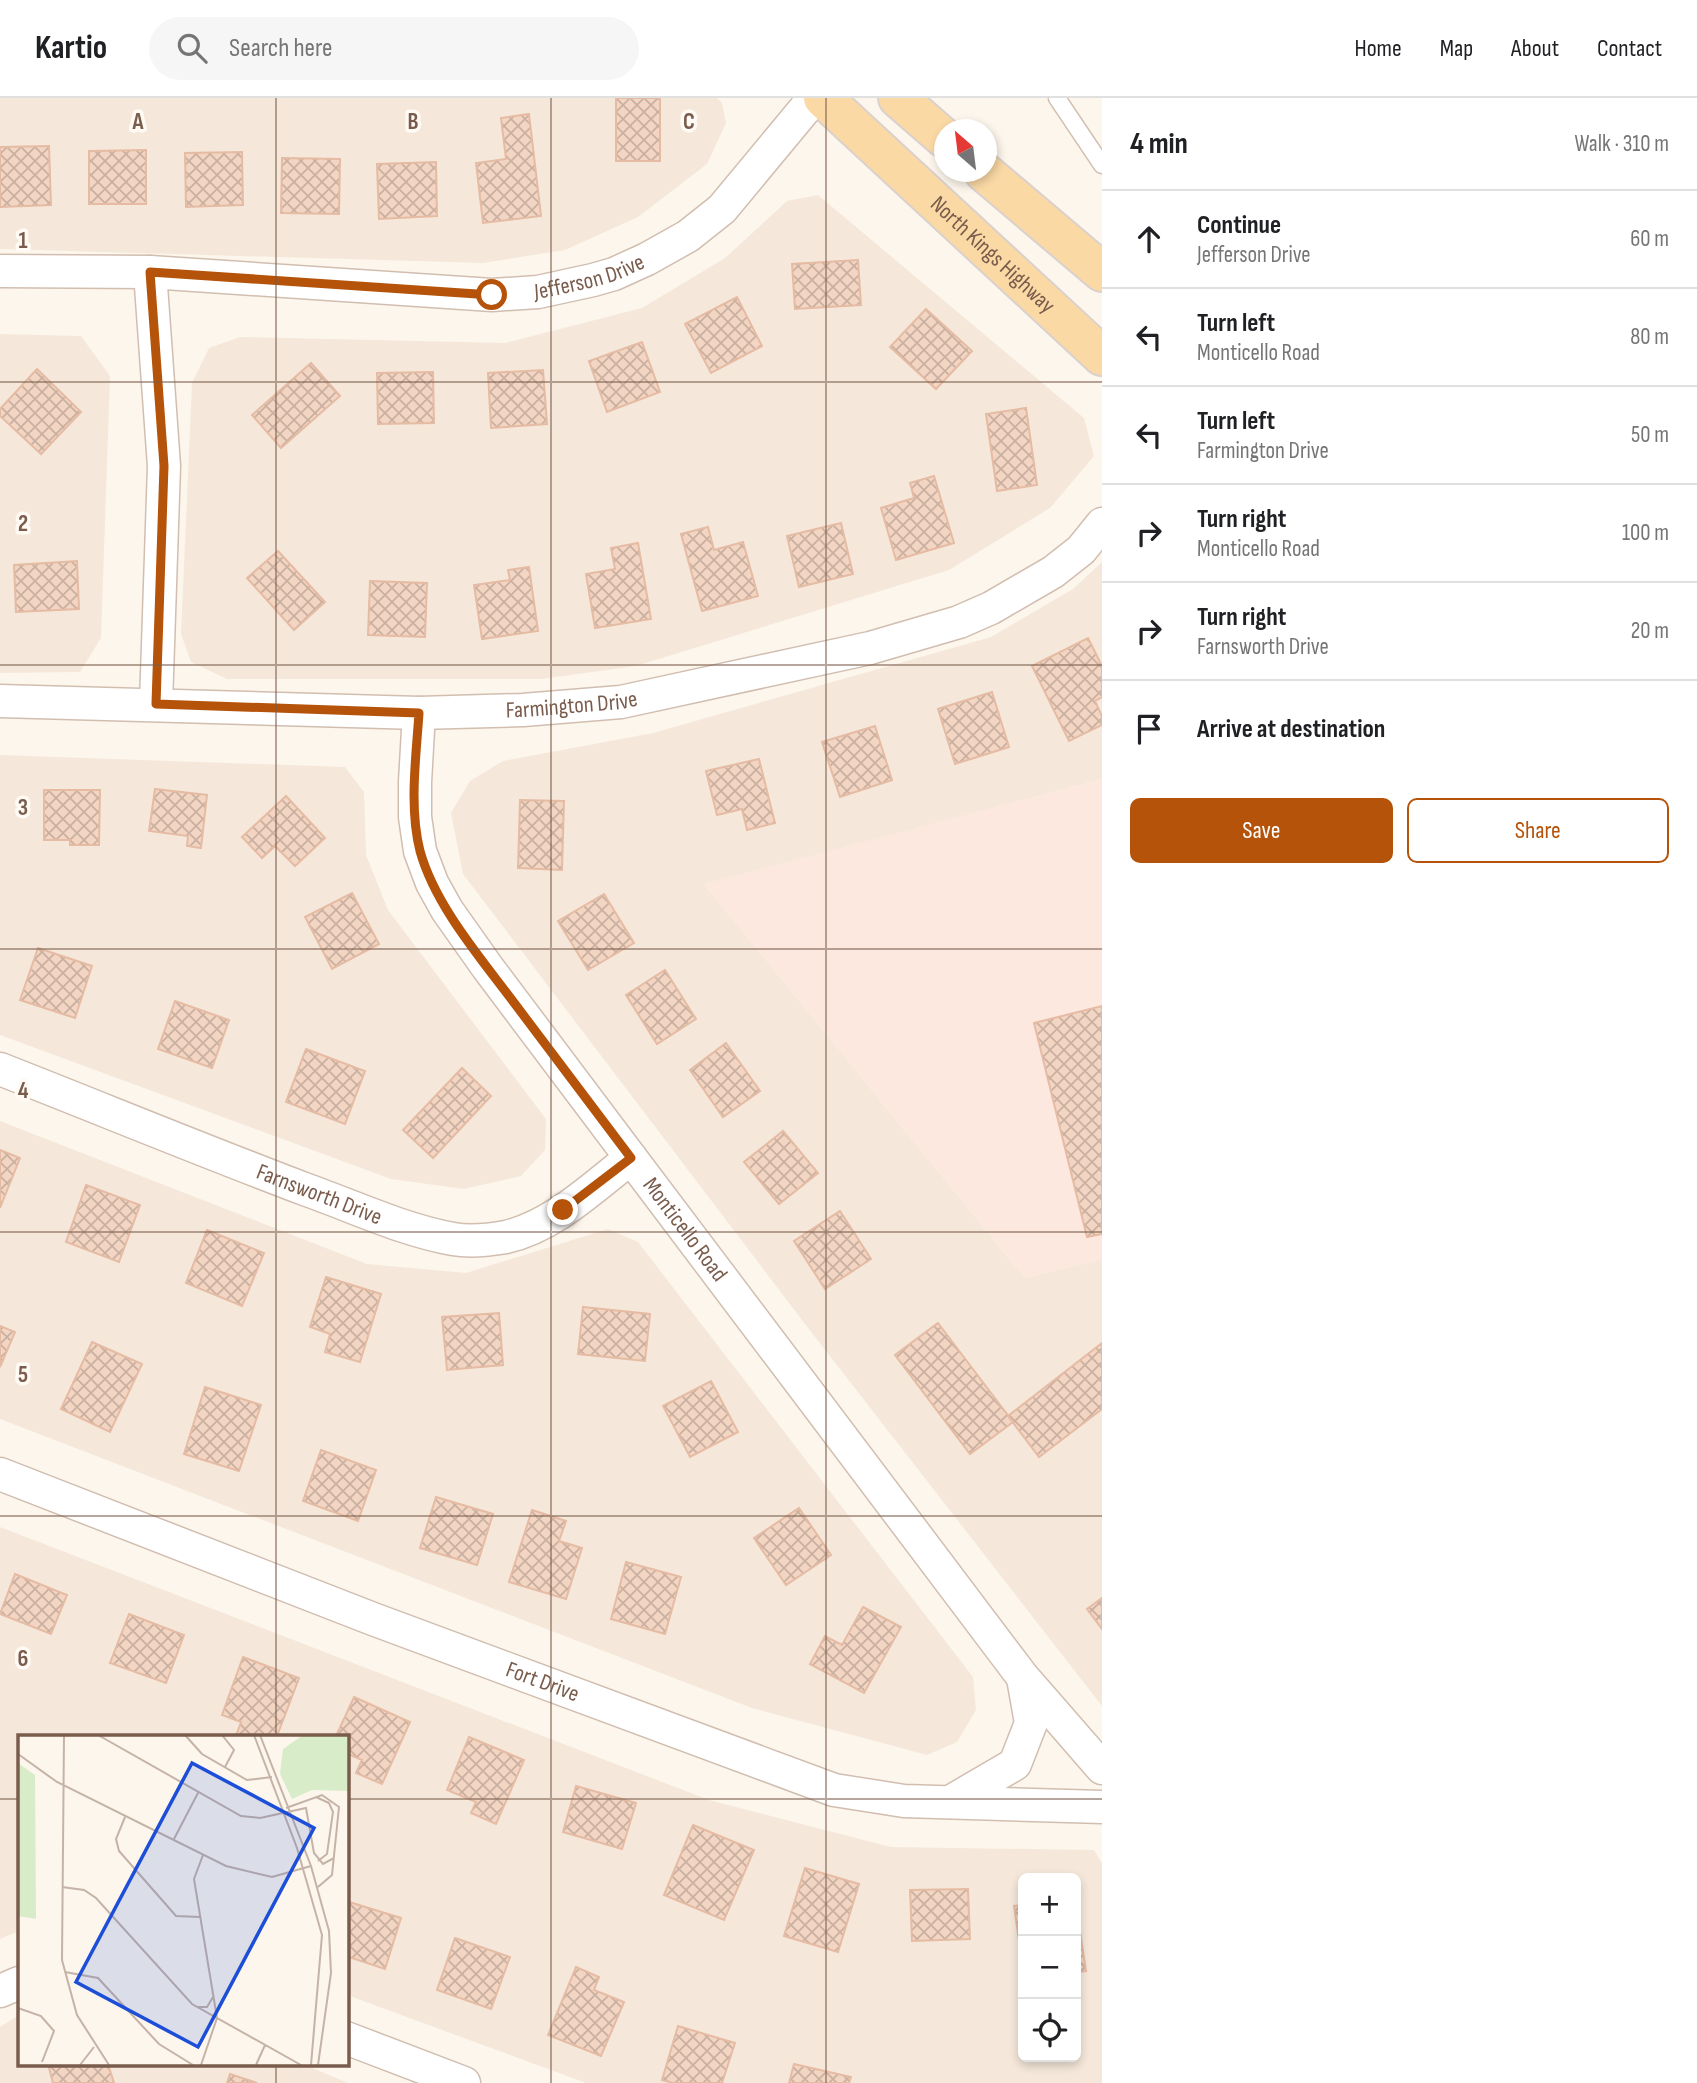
<!DOCTYPE html>
<meta charset="utf-8">
<style>
body{margin:0;font-family:"Sofia Sans Condensed",sans-serif;background:#f6f6f6;color:#202124}
.controls{position:absolute;right:21px;bottom:21px;display:grid;overflow:hidden;border-radius:10px;box-shadow:0 4px 10px #0003}
.controls button{width:63px;height:63px;display:grid;place-items:center;padding:0;border:0;border-bottom:2px solid #e0e0e0;background:#fff;color:#202124;font:35px sans-serif}
.compass{position:absolute;left:934px;top:21px;width:63px;height:63px;border-radius:50%;background:#fff;box-shadow:0 4px 10px #0003;rotate:332deg}
.stop{position:absolute;width:21px;height:21px;margin:-16px;border:5px solid #b45309;border-radius:50%;background:#fff}
.stop.end{background:#b45309;border-color:#fff;box-shadow:0 2px 7px #0008}
.list{margin:0;padding:0;list-style:none}
h2{display:flex;justify-content:space-between;align-items:center;height:91px;margin:0;padding:0 28px;font-size:30px}
h2 small{font-size:23px;font-weight:400;color:#757577}
.list li{display:grid;grid-template-columns:46px 1fr auto;gap:21px;align-items:center;box-sizing:border-box;height:98px;padding:0 28px;border-top:2px solid #e0e0e0}
.list b{display:block;font-size:26px;white-space:nowrap}
.list p{margin:0;font-size:23px;white-space:nowrap;color:#757577}
.list em{font-size:23px;font-style:normal;color:#757577}
.actions{display:flex;gap:14px;padding:21px 28px}
.actions a{flex:1;padding:16px 0;border:2px solid #b45309;border-radius:10px;text-align:center;font-size:24px;color:#b45309}
.actions .main{background:#b45309;color:#fff}
.icon{flex:none;width:38px;height:38px;fill:none;stroke:currentColor;stroke-width:2;stroke-linecap:round;stroke-linejoin:round}
.map{position:relative;flex:none;width:1102px;height:1985px;overflow:hidden}
header{display:flex;align-items:center;gap:42px;box-sizing:border-box;height:98px;padding:0 35px;background:#fff;border-bottom:2px solid #e0e0e0}
header strong{font-size:33px}
nav{display:flex;gap:38px;margin-inline-start:auto;font-size:24px}
.search{width:490px;height:63px;background:#f6f6f6;display:flex;align-items:center;gap:18px;box-sizing:border-box;padding:0 24px;border-radius:38px;color:#757577;font-size:26px}
main{display:flex}
aside{flex:1;background:#fff}
.map>svg:first-child{display:block}
.residential{fill:#f5e8da;fill-rule:evenodd}
.commercial{fill:#fde8e0}
.building{fill:url(#building-cross-hatch);stroke:#e6bba3;stroke-width:2}
.lines{fill:none;stroke-linecap:round;stroke-linejoin:round}
.lane-casing{stroke:#d1beb0;stroke-width:19}
.street-casing{stroke:#d1beb0;stroke-width:35}
.primary-casing{stroke:#dad1cd;stroke-width:42}
.lane{stroke:#fff;stroke-width:16}
.street{stroke:#fff;stroke-width:32}
.primary{stroke:#fbd9a5;stroke-width:38}
.route{stroke:#b45309;stroke-width:9}
.grid{fill:none;stroke:#7a5c4d;stroke-width:2;stroke-opacity:0.55}
.labels{text-anchor:middle;dominant-baseline:central;stroke-width:7;stroke-linejoin:round;paint-order:stroke}
.street-label{font-size:23px;fill:#7a5c4d;stroke:#fffaf3}
.inset-road{fill:none;stroke:#c5b3a7;stroke-width:2}
.view{fill:#1d4ed8;fill-opacity:0.15;stroke:#1d4ed8;stroke-width:3.5}
.inset-edge{fill:none;stroke:#7a5c4d;stroke-width:3.5}
.grid-label{font-size:23px;text-anchor:middle;font-weight:bold;fill:#7a5c4d;stroke:#fffaf3;stroke-width:7;stroke-linejoin:round;paint-order:stroke}
</style>
<header>
<strong>Kartio</strong>
<div class="search"><svg class="icon" aria-label="search" viewBox="0 0 24 24"><circle cx="10" cy="10" r="6"/><path d="M15 15l6 6"/></svg>Search here</div>
<nav><a>Home</a><a>Map</a><a>About</a><a>Contact</a></nav>
</header>
<main>
<div class="map">
<svg width="1102" height="1985" viewBox="0 0 1102 1985">
<defs>
<pattern id="building-cross-hatch" width="8" height="8" patternUnits="userSpaceOnUse" patternTransform="scale(1.75)"><rect width="8" height="8" fill="#f3d5c3"/><path d="M0 0l8 8M0 8l8-8" fill="none" stroke="#cab0a1"/></pattern>
</defs>
<rect width="100%" height="100%" fill="#fdf6ec"/>
<path class="residential" d="M0,0h717l5,5 4,20 -19,41 -69,53 -73,33 -82,13 -483,-14z
M818,97l266,223 10,38 -44,52 -101,62 -313,96 -95,13h-314l-36,-17 -10,-28 11,-251 17,-35 31,-11 265,6 137,-35 83,-50 62,-57z
M0,236l81,2 29,40 -9,262 -21,34 -80,1z
M1102,464v217l-397,106 320,393 77,-19v447l-297,-382 -342,-450 -12,-61 19,-32 33,-20 150,-28 338,-96 82,-48z
M0,657l345,12 19,25 2,63 22,55 158,209 -1,31 -24,26 -57,13 -73,-10 -391,-144z
M0,1023l367,143 99,9 142,-44 30,13 335,435 3,33 -19,32 -30,13 -175,-47 -752,-289z
M0,1429l709,273 182,47 203,3 8,13v220h-516l-239,-88 -1,-259h-327v195l-19,8zM1023,1780h53v179h-53z
M19,1917v49h284l45,19h-348v-56z"/>
<path class="commercial" d="M1102,681v480l-77,19 -321,-394z"/>
<path class="building" d="M616,0h44v63h-44z
M529,16l12,102 -58,7 -7,-60 30,-4 -5,-41z
M49,48l2,59 -51,2v-60z
M146,52v54h-57v-53z
M242,54l1,53 -57,2 -1,-54z
M282,60l58,1 -1,55 -58,-1z
M436,64l1,54 -58,3 -2,-55z
M858,162l3,45 -66,4 -3,-45z
M737,199l25,49 -51,27 -26,-49z
M926,211l46,42 -36,38 -46,-42z
M642,244l18,50 -53,20 -18,-51z
M311,265l29,33 -59,52 -29,-33z
M37,271l44,43 -40,42 -41,-38v-7z
M543,272l4,54 -56,4 -3,-55z
M433,274l1,51 -56,1 -1,-51z
M1026,310l11,77 -40,6 -11,-77z
M934,378l20,67 -58,17 -15,-52 33,-10 -4,-15z
M841,425l12,51 -54,13 -12,-51z
M708,429l6,23 29,-8 15,54 -56,15 -21,-77z
M638,445l13,76 -56,9 -9,-54 29,-5 -4,-21z
M278,453l47,51 -31,28 -47,-52z
M77,463l2,48 -63,3 -2,-47z
M529,469l9,64 -56,8 -8,-54 36,-5 -2,-10z
M370,483l57,2 -2,54 -57,-2z
M1088,540l14,28v31l-7,4 7,15v9l-33,16 -37,-75z
M992,594l17,55 -54,17 -17,-55z
M875,628l17,54 -52,17 -18,-55z
M759,661l16,64 -28,7 -5,-21 -25,6 -11,-44z
M155,691l52,6 -6,53 -14,-2 1,-10 -39,-5z
M44,692h56l-1,55h-29v-5h-26z
M286,698l39,42 -30,28 -20,-20 -13,12 -20,-21z
M520,702l44,1 -2,69 -44,-2z
M352,795l27,51 -47,25 -27,-52z
M604,796l30,49 -46,27 -30,-49z
M38,850l54,18 -17,52 -55,-18z
M665,872l31,49 -39,25 -31,-49z
M175,903l54,19 -17,48 -54,-19z
M1102,908v228l-15,3 -53,-214z
M726,945l34,48 -37,26 -33,-47z
M306,951l59,22 -20,53 -59,-22z
M462,970l29,28 -58,62 -30,-28z
M783,1033l35,42 -39,31 -35,-42z
M0,1052l20,8 -20,50z
M86,1087l54,20 -21,57 -53,-20z
M840,1113l31,48 -46,30 -31,-48z
M207,1132l57,23 -22,53 -56,-23z
M326,1179l55,17 -21,68 -35,-10 5,-18 -20,-7z
M583,1209l67,7 -5,47 -67,-7z
M499,1215l4,52 -56,5 -5,-53z
M938,1225l75,99 -43,32 -75,-99z
M0,1228l15,6 -15,35z
M92,1244l50,22 -32,68 -49,-23z
M1102,1245v66l-63,48 -31,-41z
M711,1283l27,51 -48,25 -27,-51z
M205,1289l56,18 -22,66 -55,-17z
M321,1352l55,20 -18,51 -55,-20z
M436,1399l57,17 -16,51 -57,-17z
M799,1410l32,47 -45,30 -32,-47z
M532,1412l34,11 -7,20 23,7 -16,51 -57,-17z
M626,1464l55,15 -16,57 -54,-15z
M15,1476l52,21 -16,39 -51,-20z
M1102,1500v31l-15,-20z
M863,1509l38,20 -37,66 -54,-29 15,-28 17,9z
M129,1516l55,21 -18,48 -56,-20z
M243,1559l56,21 -22,58h-41l5,-14 -19,-7z
M354,1599l56,25 -28,62 -26,-11 6,-13 -16,-7v-17h-10z
M469,1639l55,23 -28,64 -25,-11 5,-11 -29,-12z
M576,1688l60,17 -14,46 -59,-17z
M693,1727l61,25 -30,70 -60,-25z
M805,1770l54,16 -21,68 -54,-16z
M968,1791l2,50 -58,2 -2,-51z
M346,1803l55,17 -16,51 -39,-13z
M1023,1807v63l-9,-62z
M1076,1807l10,66 -10,1z
M455,1840l55,19 -19,52 -54,-19z
M576,1869l23,10 -5,13 30,12 -23,54 -53,-21z
M678,1928l57,17 -13,40h-49l-11,-3z
M48,1966h60l6,19h-61z
M794,1966l57,13 -2,6h-60z
M230,1976l27,9h-30z"/>
<g class="lines">
<g class="lane-casing">
<path id="lane" d="M1057,0l45,67"/>
</g>
<g class="street-casing">
<g id="street">
<path id="s1" d="M0,173l150,1 342,23 46,-3 55,-12 21,-6 33,-15 41,-23 34,-27 92,-111"/>
<path d="M150,174l14,194 -8,238"/>
<path id="s2" d="M0,603l419,12 104,-3 98,-8 249,-54 89,-26 32,-14 62,-36 28,-22 21,-26"/>
<path id="s3" d="M419,615l-4,69v35l5,34 12,32 15,27 41,58 143,190 391,518 80,92"/>
<path id="s4" d="M0,971c102,40 204,82 307,121 48,17 96,40 146,49 17,3 36,1 53,-2 48,-11 87,-50 125,-79"/>
<path id="s5" d="M0,1376l373,145 461,171 70,11 198,6"/>
<path d="M950,1704l65,-38 16,-41 -8,-45"/>
<path d="M0,1893l19,-8"/>
<path d="M346,1940l118,45"/>
</g>
</g>
<g class="primary-casing">
<g id="primary">
<path id="s6" d="M823,0l279,258"/>
<path d="M898,0l46,40"/>
<path d="M984,74l118,100"/>
</g>
</g>
<use href="#lane" class="lane"/>
<use href="#street" class="street"/>
<use href="#primary" class="primary"/>
</g>
<g class="lines">
<path class="route" d="M492,197l-342,-23 14,194 -8,238 263,9c-3,45 -10,94 1,138 15,54 59,105 92,149 40,53 79,105 119,158l-68,52"/>
</g>
<path class="grid" d="M276,0v1638M551,0v1985M826,0v1985M0,284h1102M0,567h1102M0,851h1102M0,1134h1102M0,1418h1102M0,1701h19M346,1701h756M276,1966v19"/>
<g class="labels">
<g class="street-label">
<text stroke="none"><textPath href="#s6" startOffset="231">North Kings Highway</textPath></text>
<text stroke="none"><textPath href="#s1" startOffset="592">Jefferson Drive</textPath></text>
<text stroke="none"><textPath href="#s2" startOffset="572">Farmington Drive</textPath></text>
<text stroke="none"><textPath href="#s4" startOffset="343">Farnsworth Drive</textPath></text>
<text stroke="none"><textPath href="#s3" startOffset="602">Monticello Road</textPath></text>
<text stroke="none"><textPath href="#s5" startOffset="581">Fort Drive</textPath></text>
</g>
</g>
<g transform="translate(18 1637)">
<rect width="331" height="331" fill="#fdf6ec"/>
<path d="M285,0h46v56l-37,-1 -20,9 -12,-25 3,-25zM0,28l17,12 1,144 -18,-3z" fill="#d8ecc9"/>
<path class="inset-road" d="M46,0l-2,225 15,55 32,50M80,0l143,81 19,2 46,-10 8,45 9,11 11,-6M167,0l17,19 45,26 25,-3M204,0l12,15 -9,17M236,0l43,113 25,87 -11,130M242,0l51,131 18,65 2,42 -13,92M0,19l39,28 169,84 46,11 39,-11M298,62l13,6 4,9 -6,42 -9,7M268,73l36,-13 17,12 -7,68 -14,12M107,82l-9,22 3,12 57,65 24,1M156,104l25,-48M44,152l22,3 12,8 96,106 109,61M47,237l33,6 61,66 34,21M179,272h10l6,-10M0,273l23,8 13,15 -12,31M62,330l14,-18M183,330l16,-47 -23,-139 9,-24M238,330l9,-20"/>
<path class="view" d="M174,28l122,65 -116,219 -122,-65z"/>
<rect width="331" height="331" class="inset-edge"/>
</g>
<g class="grid-label">
<text x="138" y="31">A</text>
<text x="413" y="31">B</text>
<text x="689" y="31">C</text>
<text x="23" y="150">1</text>
<text x="23" y="433">2</text>
<text x="23" y="717">3</text>
<text x="23" y="1000">4</text>
<text x="23" y="1284">5</text>
<text x="23" y="1568">6</text>
</g>
</svg>
<div class="controls">
<button>+</button>
<button>−</button>
<button><svg class="icon" aria-label="locate" viewBox="0 0 24 24"><circle cx="12" cy="12" r="6"/><path d="M12 2v4M12 18v4M2 12h4M18 12h4"/></svg></button>
</div>
<svg class="compass" viewBox="-18 -18 36 36"><path d="M0-13l5 13h-10z" fill="#e53935"/><path d="M0 13l5-13h-10z" fill="#757577"/></svg>
<div class="stop" style="left:492px;top:197px"></div>
<div class="stop end" style="left:563px;top:1112px"></div>
</div>
<aside>
<h2>4 min<small>Walk · 310 m</small></h2>
<ul class="list">
<li><svg class="icon" aria-label="ahead" viewBox="0 0 24 24"><path d="M12 20V5M6 11l6-6 6 6"/></svg><div><b>Continue</b><p>Jefferson Drive</p></div><em>60 m</em></li>
<li><svg class="icon" aria-label="left" viewBox="0 0 24 24"><path d="M17 20v-9H6M10 6l-5 5 5 5"/></svg><div><b>Turn left</b><p>Monticello Road</p></div><em>80 m</em></li>
<li><svg class="icon" aria-label="left" viewBox="0 0 24 24"><path d="M17 20v-9H6M10 6l-5 5 5 5"/></svg><div><b>Turn left</b><p>Farmington Drive</p></div><em>50 m</em></li>
<li><svg class="icon" aria-label="right" viewBox="0 0 24 24"><path d="M7 20v-9h11M14 6l5 5-5 5"/></svg><div><b>Turn right</b><p>Monticello Road</p></div><em>100 m</em></li>
<li><svg class="icon" aria-label="right" viewBox="0 0 24 24"><path d="M7 20v-9h11M14 6l5 5-5 5"/></svg><div><b>Turn right</b><p>Farnsworth Drive</p></div><em>20 m</em></li>
<li><svg class="icon" aria-label="arrive" viewBox="0 0 24 24"><path d="M6 21V4h12l-3 4 3 4H6"/></svg><div><b>Arrive at destination</b></div></li>
</ul>
<div class="actions"><a class="main">Save</a><a>Share</a></div>
</aside>
</main>
